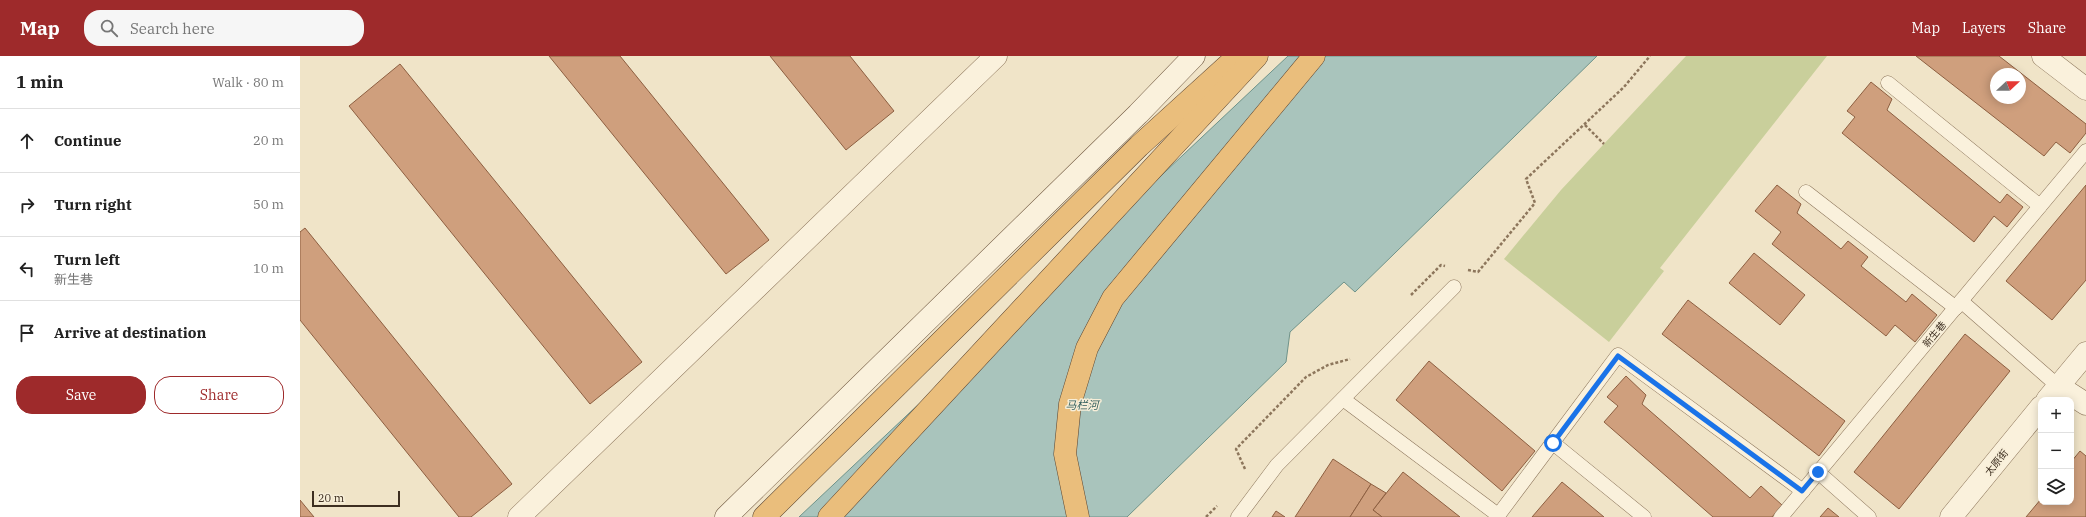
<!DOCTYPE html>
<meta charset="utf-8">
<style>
:root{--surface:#fff;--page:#f6f6f6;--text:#222;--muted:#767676;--line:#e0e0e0;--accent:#9e2a2b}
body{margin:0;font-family:"IBM Plex Serif","Noto Sans SC",serif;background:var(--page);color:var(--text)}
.controls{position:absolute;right:12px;bottom:12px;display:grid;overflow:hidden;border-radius:8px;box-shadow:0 2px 10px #0003}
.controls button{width:36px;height:36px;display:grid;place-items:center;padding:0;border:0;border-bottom:1px solid var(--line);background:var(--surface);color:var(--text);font:20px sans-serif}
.compass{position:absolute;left:1690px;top:12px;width:36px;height:36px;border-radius:50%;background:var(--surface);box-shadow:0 2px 10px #0003;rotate:68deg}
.scale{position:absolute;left:12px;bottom:10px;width:88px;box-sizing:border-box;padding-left:4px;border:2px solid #3d2e20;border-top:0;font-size:11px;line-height:14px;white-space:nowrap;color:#3d2e20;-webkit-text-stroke:3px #f7eed8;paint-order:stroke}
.stop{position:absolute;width:12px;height:12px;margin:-9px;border:3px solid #1a73e8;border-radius:50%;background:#fff}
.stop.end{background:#1a73e8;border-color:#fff;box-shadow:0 1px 4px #0008}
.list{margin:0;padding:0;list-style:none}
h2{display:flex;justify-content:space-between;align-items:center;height:52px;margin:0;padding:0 16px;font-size:17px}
h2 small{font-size:13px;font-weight:400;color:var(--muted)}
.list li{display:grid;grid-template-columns:26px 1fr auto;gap:12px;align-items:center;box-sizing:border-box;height:64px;padding:0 16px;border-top:1px solid var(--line)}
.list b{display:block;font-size:15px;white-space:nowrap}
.list p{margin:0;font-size:13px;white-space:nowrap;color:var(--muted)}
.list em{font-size:13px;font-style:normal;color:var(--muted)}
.actions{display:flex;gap:8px;padding:12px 16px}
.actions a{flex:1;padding:9px 0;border:1px solid var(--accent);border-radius:16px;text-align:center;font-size:14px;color:var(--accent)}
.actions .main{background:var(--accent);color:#fff}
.icon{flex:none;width:22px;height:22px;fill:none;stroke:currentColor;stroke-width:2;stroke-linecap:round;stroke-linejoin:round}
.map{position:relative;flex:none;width:1786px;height:461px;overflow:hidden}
header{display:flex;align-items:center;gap:24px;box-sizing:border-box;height:56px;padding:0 20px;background:var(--accent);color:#fff}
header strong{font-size:19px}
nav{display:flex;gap:22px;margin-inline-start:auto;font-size:14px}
.search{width:280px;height:36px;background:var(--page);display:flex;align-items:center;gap:10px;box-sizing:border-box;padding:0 14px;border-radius:16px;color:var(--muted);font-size:15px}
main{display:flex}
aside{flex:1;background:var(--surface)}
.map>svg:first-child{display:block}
.green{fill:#c9cf9b}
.water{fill:#a9c4bc;stroke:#6f938a}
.building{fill:#cf9f7d;stroke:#8d5f41;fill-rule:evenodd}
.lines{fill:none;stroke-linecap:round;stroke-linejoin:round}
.service-casing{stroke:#8d765c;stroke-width:15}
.minor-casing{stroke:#8d765c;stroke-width:23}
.tertiary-casing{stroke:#8d765c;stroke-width:23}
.secondary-casing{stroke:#6f573f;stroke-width:23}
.trunk-casing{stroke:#5b4430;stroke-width:23}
.path{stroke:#8d765c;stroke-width:2.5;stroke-dasharray:3 2;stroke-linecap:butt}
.service{stroke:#faf1dc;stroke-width:14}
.minor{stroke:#faf1dc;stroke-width:22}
.tertiary{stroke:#faf1dc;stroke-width:22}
.secondary{stroke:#faf1dc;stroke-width:22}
.trunk{stroke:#eabe7c;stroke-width:22}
.route{stroke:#1a73e8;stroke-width:5}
.labels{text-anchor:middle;stroke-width:3;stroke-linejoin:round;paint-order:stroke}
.street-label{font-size:10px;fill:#3d2e20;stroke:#f7eed8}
.water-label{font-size:11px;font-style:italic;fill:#2f5d5a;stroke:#f7eed8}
</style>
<header>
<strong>Map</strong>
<div class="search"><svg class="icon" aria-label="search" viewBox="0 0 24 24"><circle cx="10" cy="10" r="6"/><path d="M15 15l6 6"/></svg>Search here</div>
<nav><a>Map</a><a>Layers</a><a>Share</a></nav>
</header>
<main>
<aside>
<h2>1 min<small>Walk · 80 m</small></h2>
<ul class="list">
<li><svg class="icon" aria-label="ahead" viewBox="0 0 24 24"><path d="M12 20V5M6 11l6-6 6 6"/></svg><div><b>Continue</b></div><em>20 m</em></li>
<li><svg class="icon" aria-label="right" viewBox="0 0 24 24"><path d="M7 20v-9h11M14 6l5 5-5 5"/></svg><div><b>Turn right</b></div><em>50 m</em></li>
<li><svg class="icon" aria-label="left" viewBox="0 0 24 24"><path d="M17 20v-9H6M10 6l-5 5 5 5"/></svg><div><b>Turn left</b><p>新生巷</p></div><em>10 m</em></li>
<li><svg class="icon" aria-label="arrive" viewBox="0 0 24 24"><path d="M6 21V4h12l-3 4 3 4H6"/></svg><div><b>Arrive at destination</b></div></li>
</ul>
<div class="actions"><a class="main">Save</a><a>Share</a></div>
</aside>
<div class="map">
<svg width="1786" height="461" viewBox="0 0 1786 461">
<rect width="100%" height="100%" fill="#f0e4c8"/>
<polygon class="green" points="1386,0 1527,0 1360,212 1364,215 1309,286 1204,203 1261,134"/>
<polygon class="water" points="988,0 1297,0 1055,236 1044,226 990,276 986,306 827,461 499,461"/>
<g class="building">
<polygon points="249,0 320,0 469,184 426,218"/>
<polygon points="470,0 550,0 594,55 546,94"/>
<path d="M1616,0H1699L1786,68V77L1770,97L1756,86L1744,100ZM1696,18H1720V42H1696Z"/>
<polygon points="100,8 342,306 290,348 49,50"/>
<polygon points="1571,26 1592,43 1587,54 1700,147 1707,138 1723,151 1707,171 1694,160 1674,186 1542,77 1555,61 1547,55"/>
<polygon points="1477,129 1501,148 1497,157 1541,193 1548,185 1568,201 1561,210 1606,246 1612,238 1637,259 1615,286 1595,269 1586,280 1472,188 1481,176 1455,155"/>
<polygon points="1786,129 1786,224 1752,264 1706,225"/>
<polygon points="5,172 212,428 171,461 159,461 0,264 0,176"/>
<polygon points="1454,197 1505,239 1480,269 1429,227"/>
<polygon points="1388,244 1545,365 1519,400 1362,278"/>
<polygon points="1665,278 1710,315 1599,453 1554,416"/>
<polygon points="1129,305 1235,395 1202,435 1096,344"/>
<polygon points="1326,320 1346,339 1342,348 1450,442 1461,430 1482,449 1472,461 1413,461 1304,366 1318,350 1307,341"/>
<polygon points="1780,395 1786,400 1786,461 1726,461 1741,443 1741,446 1771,446 1771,406"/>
<polygon points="1033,403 1071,428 1050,461 995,461"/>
<polygon points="1103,416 1160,461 1082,461 1073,454"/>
<polygon points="1262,426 1304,461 1232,461"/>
<polygon points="1071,428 1086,437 1073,454 1082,461 1050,461"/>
<polygon points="0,444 14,461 0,461"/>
<polygon points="1528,452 1539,461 1520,461"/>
<polygon points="976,455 985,461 972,461"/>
</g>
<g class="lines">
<g class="service-casing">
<g id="service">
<polyline points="1588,27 1740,150"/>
<polyline points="1506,136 1656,252"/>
<polyline points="1661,245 1758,330"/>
<polyline points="1043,343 1198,459"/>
<polyline points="1253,387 1344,461"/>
<polyline points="1518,416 1569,461"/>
<polyline points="938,461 977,409 1154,231"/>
<polyline points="1197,461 1318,299 1503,435"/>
<polyline points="1481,461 1786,95"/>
</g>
</g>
<g class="minor-casing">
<g id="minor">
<polyline points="1743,0 1786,33"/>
<polyline points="1758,330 1786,348"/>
<polyline points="219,461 696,0"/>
</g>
</g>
<g class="tertiary-casing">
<g id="tertiary">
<polyline points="1747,344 1786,297"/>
<polyline points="1651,461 1741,351"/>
</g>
</g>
<g class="secondary-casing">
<polyline id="secondary" points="426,461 838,58 894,0"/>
</g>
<g class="trunk-casing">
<g id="trunk">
<polyline points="464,461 839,90 938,0"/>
<polyline points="529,461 957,0"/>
<polyline points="778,461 765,398 770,348 787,292 813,242 1014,0"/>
</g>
</g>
<g class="path">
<polyline points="1285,69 1304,88"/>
<polyline points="1168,214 1178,216 1235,147 1226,123 1324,31 1350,0"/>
<polyline points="1111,239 1141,209 1145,210"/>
<polyline points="945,413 936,393 1006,321 1028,309 1050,303"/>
<polyline points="906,461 917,450"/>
</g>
<use href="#service" class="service"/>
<use href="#minor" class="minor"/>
<use href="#tertiary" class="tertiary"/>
<use href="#secondary" class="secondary"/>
<use href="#trunk" class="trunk"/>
</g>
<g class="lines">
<polyline class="route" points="1253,387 1318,300 1502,435 1518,416"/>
</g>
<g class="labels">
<g class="street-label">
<text transform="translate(1634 278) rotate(-50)" y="4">新生巷</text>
<text transform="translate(1696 406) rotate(-51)" y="4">太原街</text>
</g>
<g class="water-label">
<text x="782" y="353">马栏河</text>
</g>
</g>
</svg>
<div class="controls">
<button>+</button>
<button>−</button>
<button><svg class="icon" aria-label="layers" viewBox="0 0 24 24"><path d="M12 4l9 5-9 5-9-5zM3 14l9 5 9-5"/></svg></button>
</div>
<svg class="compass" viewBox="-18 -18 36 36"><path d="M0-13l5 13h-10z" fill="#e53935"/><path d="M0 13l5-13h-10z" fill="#767676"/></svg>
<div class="scale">20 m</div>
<div class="stop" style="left:1253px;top:387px"></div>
<div class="stop end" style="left:1518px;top:416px"></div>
</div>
</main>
